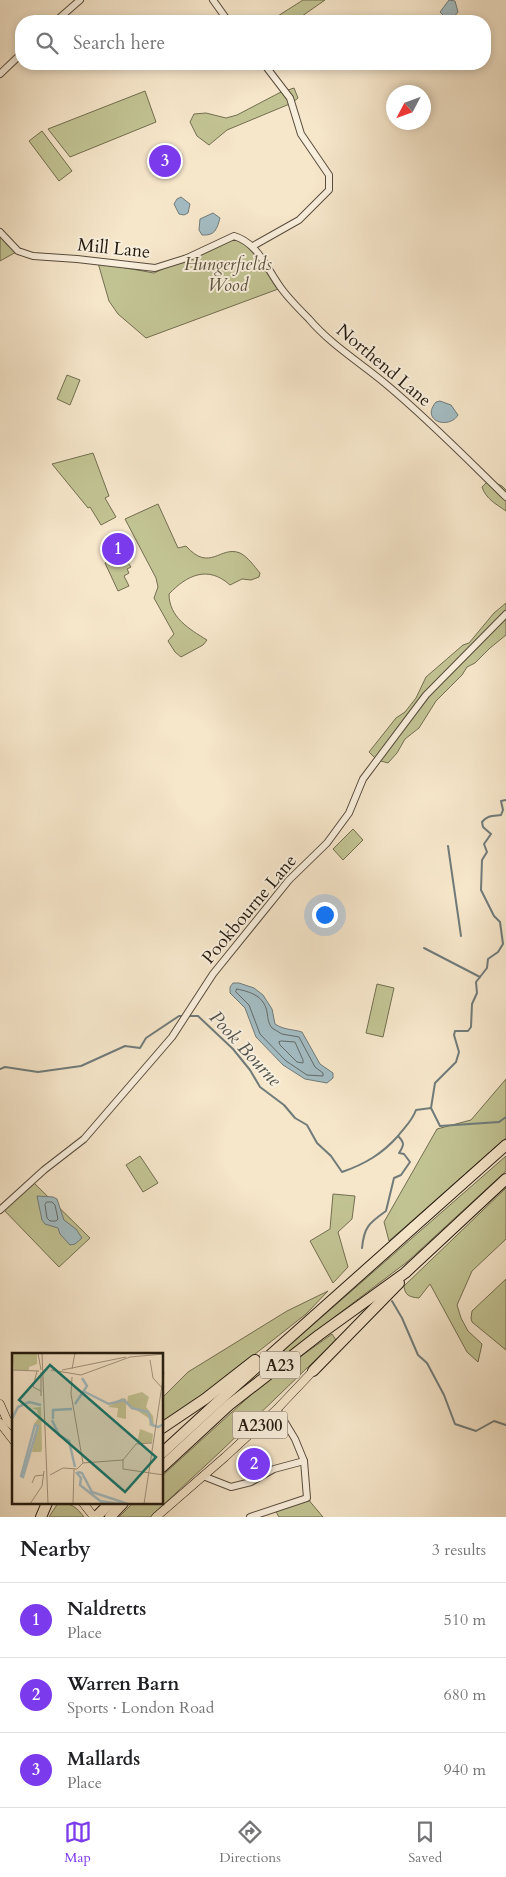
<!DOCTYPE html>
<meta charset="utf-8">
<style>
:root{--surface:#fff;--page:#f2f2f2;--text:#202124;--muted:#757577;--line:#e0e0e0;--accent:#7c3aed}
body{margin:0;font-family:Cardo,serif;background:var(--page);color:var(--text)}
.compass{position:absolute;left:386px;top:85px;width:45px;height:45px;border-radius:50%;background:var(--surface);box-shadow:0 2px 8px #0003;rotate:229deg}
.you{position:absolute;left:324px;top:914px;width:18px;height:18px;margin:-12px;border:4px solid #fff;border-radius:50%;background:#1a73e8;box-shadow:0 0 0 8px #1a73e833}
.badge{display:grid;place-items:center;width:32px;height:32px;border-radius:50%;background:var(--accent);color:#fff;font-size:16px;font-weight:700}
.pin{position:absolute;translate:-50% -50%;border:2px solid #fff;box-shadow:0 1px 5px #0006}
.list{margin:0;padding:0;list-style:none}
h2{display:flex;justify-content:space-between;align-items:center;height:65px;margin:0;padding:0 20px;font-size:21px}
h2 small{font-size:16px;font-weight:400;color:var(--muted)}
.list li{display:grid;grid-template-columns:32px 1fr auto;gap:15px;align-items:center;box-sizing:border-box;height:75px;padding:0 20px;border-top:1px solid var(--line)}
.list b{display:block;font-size:19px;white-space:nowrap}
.list p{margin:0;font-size:16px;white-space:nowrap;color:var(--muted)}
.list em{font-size:16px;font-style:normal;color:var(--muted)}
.icon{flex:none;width:28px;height:28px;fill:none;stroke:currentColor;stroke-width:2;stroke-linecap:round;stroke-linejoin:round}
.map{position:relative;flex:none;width:506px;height:1517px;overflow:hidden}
.search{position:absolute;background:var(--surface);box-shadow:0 2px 8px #0003;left:15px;right:15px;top:15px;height:55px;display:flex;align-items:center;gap:12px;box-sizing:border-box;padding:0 18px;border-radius:20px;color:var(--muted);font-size:19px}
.sheet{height:290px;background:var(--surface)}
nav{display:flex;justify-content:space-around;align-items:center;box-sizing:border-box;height:70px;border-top:1px solid var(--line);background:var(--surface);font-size:14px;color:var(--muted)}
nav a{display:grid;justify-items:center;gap:2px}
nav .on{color:var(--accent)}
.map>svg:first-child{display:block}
.green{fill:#c2c393;stroke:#726e50}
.water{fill:#a3bcc2;stroke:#707b7a}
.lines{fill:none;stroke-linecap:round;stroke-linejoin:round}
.shore{stroke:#636a68;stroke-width:1}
.stream{stroke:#707b7a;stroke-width:2}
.minor-casing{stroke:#584c3d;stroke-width:8}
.major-casing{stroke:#23190e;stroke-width:9}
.highway-casing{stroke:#23190e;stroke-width:12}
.minor{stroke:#f9efdd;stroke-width:6}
.major{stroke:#f6e6ca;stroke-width:8}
.highway{stroke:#f6e6ca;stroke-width:10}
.labels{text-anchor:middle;stroke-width:4;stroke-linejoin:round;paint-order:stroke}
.shield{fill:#f9efdd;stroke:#63594c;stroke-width:1}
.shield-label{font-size:16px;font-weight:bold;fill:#23190e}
.street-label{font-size:18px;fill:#23190e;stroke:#f9efdd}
.park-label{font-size:18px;font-style:italic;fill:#5b543d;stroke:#f9efdd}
.water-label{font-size:19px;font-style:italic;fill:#50524d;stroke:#f9efdd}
.inset-river{fill:none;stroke:#a3bcc2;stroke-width:2.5}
.inset-road{fill:none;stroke:#a2947f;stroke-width:1}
.view{fill:#0f766e;fill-opacity:0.15;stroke:#0f766e;stroke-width:2.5}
.inset-edge{fill:none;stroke:#23190e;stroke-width:2.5}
</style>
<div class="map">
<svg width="506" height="1517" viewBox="0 0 506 1517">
<rect width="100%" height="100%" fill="#f6e6ca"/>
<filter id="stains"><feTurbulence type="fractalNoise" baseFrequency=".004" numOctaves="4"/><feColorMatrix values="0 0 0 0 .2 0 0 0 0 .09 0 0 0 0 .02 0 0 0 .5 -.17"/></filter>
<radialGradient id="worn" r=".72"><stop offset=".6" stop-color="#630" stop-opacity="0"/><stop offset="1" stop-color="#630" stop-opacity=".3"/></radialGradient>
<g class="green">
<polygon points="303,0 325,0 295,21 270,21"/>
<polygon points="294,88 298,98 292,103 227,130 209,145 197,136 190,122 194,114 206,113 226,118 237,115 279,93"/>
<polygon points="145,91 156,122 70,157 48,129"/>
<polygon points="42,131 72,171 59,181 29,141"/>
<polygon points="0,232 18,251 0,261"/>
<polygon points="234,236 244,238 281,288 146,338 118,314 109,301 98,263 154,273"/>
<polygon points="67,375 80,380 70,405 57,399"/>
<polygon points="93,453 109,496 105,498 116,517 101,525 90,507 88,508 52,464"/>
<path d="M489,480L502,486L506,490V511C496,504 486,499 482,487Z"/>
<path d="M158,504L178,548L186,546C210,573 220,545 240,553C248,557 254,566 260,573L259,577L251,580L242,579L230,585C208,565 187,575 169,594C169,617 189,629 207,640L203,645L181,657L175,652L168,641L174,634L154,598L158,587L156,578L125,519Z"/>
<polygon points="122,555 126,563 128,563 131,567 127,569 129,573 124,576 129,586 118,591 105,563"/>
<polygon points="506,603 506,635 490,648 475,663 467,667 462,675 436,701 419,728 405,739 397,753 388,763 377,760 369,752 396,718 405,712 416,698 426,677 463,645 469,643 494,613"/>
<polygon points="353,829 363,840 343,860 333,849"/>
<polygon points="377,984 394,988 383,1037 366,1033"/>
<polygon points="506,1079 506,1138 389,1241 384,1222 437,1129 471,1120"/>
<polygon points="140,1156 158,1183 143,1192 126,1165"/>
<polygon points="506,1156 506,1171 407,1262 287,1353 284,1350"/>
<polygon points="32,1181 90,1238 59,1267 2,1208"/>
<path d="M506,1188V1239L472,1271L457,1305L461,1318L468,1331L482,1344L478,1362L467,1352L430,1284L419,1298C410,1297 405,1296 404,1286Z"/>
<polygon points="333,1194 355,1196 352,1219 338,1232 348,1267 333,1283 310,1241 330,1229"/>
<polygon points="506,1279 506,1350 472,1322 471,1318 472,1311"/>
<polygon points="328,1291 306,1314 203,1395 163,1422 163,1397 188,1372 287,1311"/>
<polygon points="332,1334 336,1340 220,1452 150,1517 119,1517 133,1503 162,1503 163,1475 265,1382"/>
<polygon points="307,1498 323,1517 279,1517 275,1510"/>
<path d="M58,1503C72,1503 76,1507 84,1517H49Z"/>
</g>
<g class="water">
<polygon points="449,0 455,1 458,12 451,20 447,19 440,12"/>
<polygon points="181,197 190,204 188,213 184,215 179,214 174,204 177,199"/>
<path d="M213,213L220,218C217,229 215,236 202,235L199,230L200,219Z"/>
<path d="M440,401L451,405L458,415C449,430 420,421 436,402Z"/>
<path d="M233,983H239L254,988L263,995L272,1009L275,1024C284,1030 292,1029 302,1032L320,1064L333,1073V1078L327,1083L305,1079L283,1065L256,1037L245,1008L230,993V987Z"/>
<polygon points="37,1196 53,1197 57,1199 64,1220 76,1229 82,1238 75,1244 70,1245 60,1234 58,1228 45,1224 42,1220"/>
</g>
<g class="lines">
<g class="shore">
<path d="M237,989C251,992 264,996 267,1012C268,1018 268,1023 272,1028L282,1034L299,1037L315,1067L323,1073V1076L307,1075L286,1061L260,1034L249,1005L236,992Z"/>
<polygon points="282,1041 295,1042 303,1060 303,1063 297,1062 280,1045 279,1042"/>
<polygon points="47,1202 52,1202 55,1205 58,1219 56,1221 50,1221 47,1218 45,1205"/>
</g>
<g class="stream">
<polyline points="448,846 461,936"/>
<polyline points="424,948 480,977"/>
<path d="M188,1016H198L233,1049L250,1070L260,1087L284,1105L295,1118L307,1125L317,1143L331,1156L342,1172C365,1164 382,1154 398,1136C405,1127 412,1121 416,1110L431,1108"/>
<polyline points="0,1069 5,1067 38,1072 81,1066 125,1046 140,1048 146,1038 179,1016 183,1016"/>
<path d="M431,1108L435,1083L456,1062L459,1052L454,1035L455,1031H468L471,1027L472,1004L477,993L476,982L487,968L488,959L498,952L503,944L500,922L494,916L481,890L482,860L487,852L484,844L491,834L483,827L482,822C488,815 492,816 501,815L503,810L501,801L506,800"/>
<polyline points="431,1108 440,1126 499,1122 506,1117"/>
<path d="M362,1248C364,1227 369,1223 386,1211L394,1178L401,1175L410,1162L404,1154L399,1153C404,1145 405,1143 398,1136"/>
<polyline points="392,1301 402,1318 418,1355 427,1363 444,1395 455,1424 476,1431 494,1421 506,1425"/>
</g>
<g class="minor-casing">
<g id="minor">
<polyline points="213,0 228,21"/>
<polyline points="56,21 80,0"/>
<polyline points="0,74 21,54"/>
<path d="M0,232L18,251L33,256L77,259L155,268L187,258L234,236C258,243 267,269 281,288C289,299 299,309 309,319C331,345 361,363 387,385C429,420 467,459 506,497"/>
<polyline points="253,246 299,220 329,190 329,175 301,134 290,98 264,64"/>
<polyline points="0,1210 44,1170 84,1139 172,1037 213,974 289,880 327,843 349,813 363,779 426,695 506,614"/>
<polyline points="203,1476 231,1487 251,1482 274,1469 304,1461"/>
<polyline points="250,1517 307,1498 304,1461 295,1439 277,1409"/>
</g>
</g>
<g class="major-casing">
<g id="major">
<polyline points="0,1404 7,1420 14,1427"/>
<polyline points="0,1423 14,1441"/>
<polyline points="83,1503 94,1517"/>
<polyline points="156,1517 225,1457 277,1409 313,1371"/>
</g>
</g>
<g class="highway-casing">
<g id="highway">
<polyline points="313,1371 399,1283"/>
<polyline points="162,1428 205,1399 255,1360"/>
<polyline points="162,1453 222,1398 506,1145"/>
<polyline points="162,1467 229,1405 319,1335 405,1273 506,1179"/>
<polyline points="41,1517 47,1503"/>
<polyline points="96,1517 110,1503"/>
<polyline points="110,1517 123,1503"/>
</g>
</g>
<use href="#minor" class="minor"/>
<use href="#major" class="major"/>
<use href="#highway" class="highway"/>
</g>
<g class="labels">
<g class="shield">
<rect x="260" y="1351.5" width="40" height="27" rx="4"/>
<rect x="232.5" y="1411.5" width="55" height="27" rx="4"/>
</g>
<g class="shield-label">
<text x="280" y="1371">A23</text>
<text x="260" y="1431">A2300</text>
</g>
<g class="street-label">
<text transform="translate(114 248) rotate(6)" y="6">Mill Lane</text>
<text transform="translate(384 365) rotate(40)" y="6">Northend Lane</text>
<text transform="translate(249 909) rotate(-50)" y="6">Pookbourne Lane</text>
</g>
<g class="park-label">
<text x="228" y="270">Hungerfields<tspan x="228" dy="21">Wood</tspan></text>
</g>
<g class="water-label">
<text transform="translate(246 1048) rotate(47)" y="7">Pook Bourne</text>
</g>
</g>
<g transform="translate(12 1353)">
<rect width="151" height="151" fill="#f6e6ca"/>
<path d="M0,0H25V11L17,14V17H2ZM130,39L137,44L134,54L141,63L142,74L137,72L138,66L115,51L116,43ZM110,45L114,46V66L105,64L106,55L96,54ZM29,54L30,96L29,99H20L26,72L22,71L27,64L25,57L20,55ZM128,76L141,81L140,90H125Z" fill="#c2c393"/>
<path class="inset-river" d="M71,38L97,51L112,47L120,55L136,59L140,72L146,74L152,71M63,51L75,33L70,25M0,66L6,54L17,49L29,52M41,66V57L60,56M40,67L47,82L57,88L63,114M23,72L26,73L11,124L9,123ZM64,119L69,125L68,132L92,151M66,119L70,120L80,139L116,151M88,148L108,151"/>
<path class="inset-road" d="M26,0L29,17M30,0L36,151M138,7L141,25L151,36M60,16L63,0M0,17L27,18M39,17L69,22L118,4L152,1M50,17L114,4M25,18L21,34L29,38M29,19V43M60,24L59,41L71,110M140,90L124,91L111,107V116L152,122M38,122L51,115L65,116L71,110L111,107M20,130L23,123L31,122M18,151L30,133L32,118M61,151L62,116M132,151L152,19"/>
<path class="view" d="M38,12L144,104L113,139L7,47Z"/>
<rect width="151" height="151" class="inset-edge"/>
</g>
<rect width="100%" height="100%" filter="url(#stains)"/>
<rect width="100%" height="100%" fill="url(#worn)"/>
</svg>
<svg class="compass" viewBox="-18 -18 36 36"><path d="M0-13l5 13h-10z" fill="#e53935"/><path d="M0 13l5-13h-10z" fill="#757577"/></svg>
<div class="you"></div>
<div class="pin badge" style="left:118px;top:549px">1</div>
<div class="pin badge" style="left:254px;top:1464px">2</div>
<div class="pin badge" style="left:165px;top:161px">3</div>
<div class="search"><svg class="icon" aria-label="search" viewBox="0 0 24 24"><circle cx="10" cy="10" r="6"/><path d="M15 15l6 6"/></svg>Search here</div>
</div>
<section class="sheet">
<h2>Nearby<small>3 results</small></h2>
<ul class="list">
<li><span class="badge">1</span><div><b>Naldretts</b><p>Place</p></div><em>510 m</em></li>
<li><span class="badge">2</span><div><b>Warren Barn</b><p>Sports · London Road</p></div><em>680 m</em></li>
<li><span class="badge">3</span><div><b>Mallards</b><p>Place</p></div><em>940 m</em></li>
</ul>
</section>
<nav>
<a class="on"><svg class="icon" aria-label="map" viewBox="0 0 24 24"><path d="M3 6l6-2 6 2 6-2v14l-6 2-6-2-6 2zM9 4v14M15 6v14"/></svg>Map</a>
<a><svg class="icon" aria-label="directions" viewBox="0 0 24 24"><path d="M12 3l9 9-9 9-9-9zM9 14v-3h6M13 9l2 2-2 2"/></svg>Directions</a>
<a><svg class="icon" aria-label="saved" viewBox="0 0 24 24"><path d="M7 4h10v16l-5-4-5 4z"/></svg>Saved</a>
</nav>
